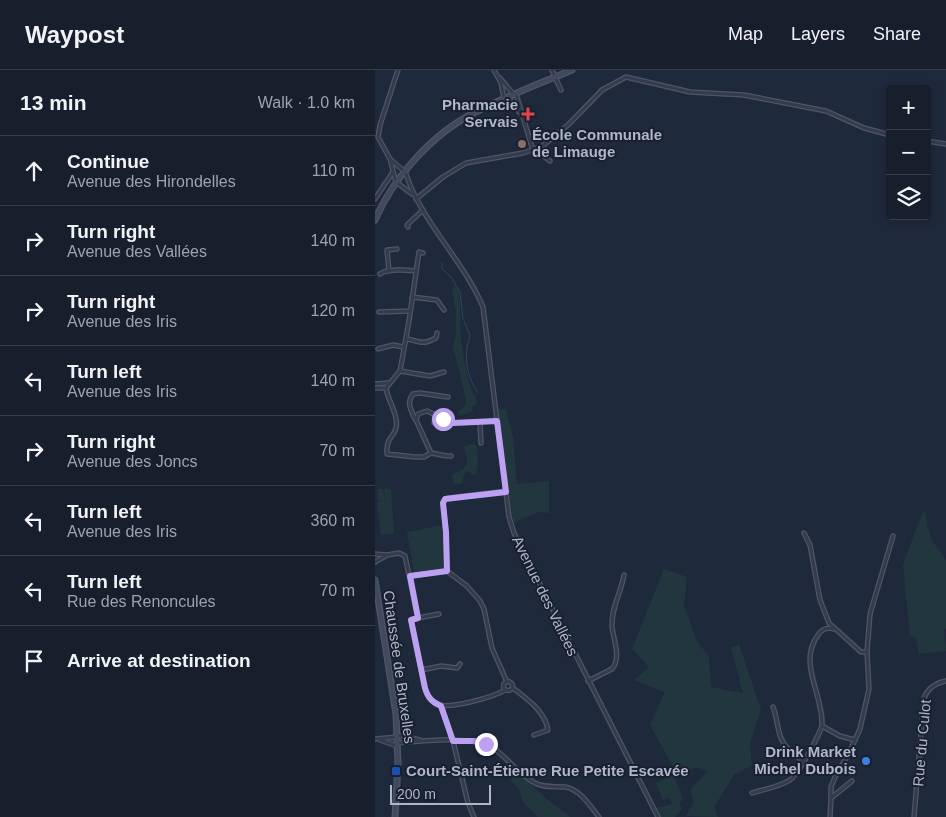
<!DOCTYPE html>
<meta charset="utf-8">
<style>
:root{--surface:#171f2d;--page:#202735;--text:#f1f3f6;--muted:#9ea2aa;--line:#363d49}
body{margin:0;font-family:Helvetica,sans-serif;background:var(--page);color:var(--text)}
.controls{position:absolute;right:15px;top:15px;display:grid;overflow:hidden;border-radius:5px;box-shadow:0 2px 8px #0003}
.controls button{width:45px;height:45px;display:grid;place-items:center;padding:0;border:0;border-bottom:1px solid var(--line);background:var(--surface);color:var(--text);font:25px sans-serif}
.scale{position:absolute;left:15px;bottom:12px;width:101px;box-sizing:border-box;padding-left:5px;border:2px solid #aeb6c8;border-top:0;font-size:14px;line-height:18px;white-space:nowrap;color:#aeb6c8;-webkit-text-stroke:4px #192030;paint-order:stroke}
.stop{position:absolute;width:15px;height:15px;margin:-11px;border:4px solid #bca0f2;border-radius:50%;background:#fff}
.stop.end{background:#bca0f2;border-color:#fff;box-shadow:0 1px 5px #0008}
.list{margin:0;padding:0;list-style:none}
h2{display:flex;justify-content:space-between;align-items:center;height:65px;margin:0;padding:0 20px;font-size:21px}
h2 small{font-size:16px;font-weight:400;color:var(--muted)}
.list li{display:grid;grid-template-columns:32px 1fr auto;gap:15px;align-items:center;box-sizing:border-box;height:70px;padding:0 20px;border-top:1px solid var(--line)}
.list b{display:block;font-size:19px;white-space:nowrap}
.list p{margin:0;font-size:16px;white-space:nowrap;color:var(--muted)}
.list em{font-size:16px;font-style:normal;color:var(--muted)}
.icon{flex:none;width:28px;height:28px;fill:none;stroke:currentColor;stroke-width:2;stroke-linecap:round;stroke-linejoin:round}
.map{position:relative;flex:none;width:571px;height:747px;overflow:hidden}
header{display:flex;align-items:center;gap:30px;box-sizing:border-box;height:70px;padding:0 25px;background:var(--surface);border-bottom:1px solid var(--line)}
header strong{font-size:24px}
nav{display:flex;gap:28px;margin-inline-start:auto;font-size:18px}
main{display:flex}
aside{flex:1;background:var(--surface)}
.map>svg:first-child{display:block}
.green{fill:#21373d}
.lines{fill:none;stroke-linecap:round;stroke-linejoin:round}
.stream{stroke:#314265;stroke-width:1}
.minor-casing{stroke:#4e5666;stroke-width:5.5}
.secondary-casing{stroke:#4e5666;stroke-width:7}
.minor{stroke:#333b4c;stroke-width:3}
.secondary{stroke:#41495f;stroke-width:4.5}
.route{stroke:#bca0f2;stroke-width:6}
.health-dot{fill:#e0444e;stroke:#192030;stroke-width:2}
.education-dot{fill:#8d6e63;stroke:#192030;stroke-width:2}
.shop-dot{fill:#3f7fe0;stroke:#192030;stroke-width:2}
.transit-dot{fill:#1a4fb4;stroke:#192030;stroke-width:2}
.labels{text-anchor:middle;stroke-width:4;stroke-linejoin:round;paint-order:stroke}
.poi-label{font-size:15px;font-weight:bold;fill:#aeb6c8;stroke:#192030;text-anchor:end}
.street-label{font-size:15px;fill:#aeb6c8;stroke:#192030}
</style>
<header>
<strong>Waypost</strong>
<nav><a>Map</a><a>Layers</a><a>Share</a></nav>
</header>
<main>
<aside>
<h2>13 min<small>Walk · 1.0 km</small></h2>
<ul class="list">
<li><svg class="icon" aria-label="ahead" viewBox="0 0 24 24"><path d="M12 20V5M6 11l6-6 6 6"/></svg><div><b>Continue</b><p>Avenue des Hirondelles</p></div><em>110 m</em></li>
<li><svg class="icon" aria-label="right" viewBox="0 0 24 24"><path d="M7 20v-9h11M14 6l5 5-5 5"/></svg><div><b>Turn right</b><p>Avenue des Vallées</p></div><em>140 m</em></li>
<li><svg class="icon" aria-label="right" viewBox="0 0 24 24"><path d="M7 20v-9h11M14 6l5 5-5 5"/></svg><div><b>Turn right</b><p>Avenue des Iris</p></div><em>120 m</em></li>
<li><svg class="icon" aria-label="left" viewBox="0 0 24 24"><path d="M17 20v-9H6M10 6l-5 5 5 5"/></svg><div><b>Turn left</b><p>Avenue des Iris</p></div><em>140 m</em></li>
<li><svg class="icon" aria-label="right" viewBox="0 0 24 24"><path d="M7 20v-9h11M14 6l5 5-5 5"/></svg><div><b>Turn right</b><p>Avenue des Joncs</p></div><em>70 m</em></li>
<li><svg class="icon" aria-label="left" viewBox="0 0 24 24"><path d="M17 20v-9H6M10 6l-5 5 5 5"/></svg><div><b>Turn left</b><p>Avenue des Iris</p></div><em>360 m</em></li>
<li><svg class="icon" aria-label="left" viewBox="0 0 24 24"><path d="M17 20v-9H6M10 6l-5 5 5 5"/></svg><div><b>Turn left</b><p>Rue des Renoncules</p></div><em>70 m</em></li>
<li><svg class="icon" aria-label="arrive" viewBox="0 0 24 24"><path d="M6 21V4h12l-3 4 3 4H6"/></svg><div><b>Arrive at destination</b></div></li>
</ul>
</aside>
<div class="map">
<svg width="571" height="747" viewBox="0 0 571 747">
<rect width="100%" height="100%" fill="#1f293c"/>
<g class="green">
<path d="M79,216L83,219C87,238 84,258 87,277C89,290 91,303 95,316C97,323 102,327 102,334L97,336L98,341L85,346L83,342L91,335V330L78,276L81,266V242L77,219Z"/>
<polygon points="131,339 138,367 142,414 174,411 174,443 163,442 138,453 123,340"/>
<path d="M96,374L101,375L102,377L103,392L101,403L98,405L93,401L90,402L87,413L79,415L77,406L79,403C96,398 93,391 89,377Z"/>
<polygon points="9,418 16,419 19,463 6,465 2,432 10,430 3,431 3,419 8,419 10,430"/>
<polygon points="551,442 552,456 558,472 571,490 571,559 569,559 571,581 544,584 541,567 535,566 528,495 547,443"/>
<polygon points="63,456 68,457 69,498 39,503 32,462"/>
<polygon points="289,499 312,507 309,536 322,571 334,587 336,617 368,623 356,578 364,574 386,640 375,673 377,695 359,705 339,737 343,747 311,746 319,733 315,720 333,701 321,697 303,706 275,655 290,622 259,610 274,597 257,579"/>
<polygon points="133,694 173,730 195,747 163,747 148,732 144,719 136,711"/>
<polygon points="298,705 308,728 304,733 307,739 300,747 286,747 281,738 297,734 294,727 288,730 281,713"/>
</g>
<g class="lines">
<g class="stream">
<polyline points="67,193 67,199 76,207 85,222 88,249"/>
<path d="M89,251L95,265C95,270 92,272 92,277C90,294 93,308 103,323"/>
</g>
<g class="minor-casing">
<g id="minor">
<polyline points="23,0 5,55 3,67 15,89 21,112 37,124"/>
<polyline points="119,0 126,13 129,29"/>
<polyline points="177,0 180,7"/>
<polyline points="180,7 186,20"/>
<polyline points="125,8 139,25"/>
<polyline points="141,24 157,77 175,91"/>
<polyline points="133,27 146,44"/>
<polyline points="552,71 571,74"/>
<polyline points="16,90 29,101"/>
<path d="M30,101C45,151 88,189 108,237L134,447L139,463L283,747"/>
<polyline points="0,129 18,102"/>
<polyline points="41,129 68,107 91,93 148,83 166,77 194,54 227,20 251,7 315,22 369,25 451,41 489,58 515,65"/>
<polyline points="33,157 32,155 48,140"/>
<path d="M48,183L44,182L34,251L25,301L11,318C13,331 24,346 21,358C18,369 11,367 12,384L40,387H49L56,383L41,350L43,344L52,341L78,353L122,351"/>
<polyline points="14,201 12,180 22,179"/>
<path d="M5,204C13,198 30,200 40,201"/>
<polyline points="37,227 62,230 69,240"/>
<polyline points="4,242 35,241"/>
<path d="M31,269C46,271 46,276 61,268L62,263"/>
<polyline points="3,279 18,275 29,277"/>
<polyline points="25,301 55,306 69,302"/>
<polyline points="0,314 14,313"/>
<polyline points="0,318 11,318"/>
<polyline points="60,345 59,353 69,357"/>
<path d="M40,349C36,340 31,333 38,324L45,323L73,327"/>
<polyline points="105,353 106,373"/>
<polyline points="56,383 72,386 76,386"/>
<polyline points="131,421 73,428 70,429 68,433 71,462 72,501 92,516 105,531 109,539 117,578 132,612"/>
<polyline points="429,463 435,475 445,530 454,553 486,582 492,582"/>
<polyline points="0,484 12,485"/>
<path d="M0,492L12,485L24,483L30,486L43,548L36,550L50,619C52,625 55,631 61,634C73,640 119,627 130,620"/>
<polyline points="35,506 72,501"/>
<polyline points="43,548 64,544"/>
<path d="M459,559C452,557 447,559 443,565C422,593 449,625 447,656L465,666L480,670"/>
<polyline points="46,600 66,596 82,598 85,594"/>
<path d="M213,611L237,599C247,587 238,570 237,556C236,538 246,523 249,505"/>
<circle cx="133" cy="616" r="4.5"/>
<path d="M138,618C152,629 170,641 173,660L159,665"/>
<polyline points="66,636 78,671 93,733 99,747"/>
<path d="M398,637C402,647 402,658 406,668C410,678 420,685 428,691"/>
<polyline points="22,665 45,670"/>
<polyline points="0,669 22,667"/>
<polyline points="5,670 22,676"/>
<path d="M23,673C47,671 98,665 118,678C132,687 145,706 160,713C169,718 179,716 190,717C205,719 215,736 224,747"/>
<path d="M377,723C390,719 404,717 415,710C424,704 443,667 447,656"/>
<polyline points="456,728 456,717 460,707 474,683 485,659 494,619 492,582 495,544 518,466"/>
<polyline points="455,747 456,728 477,711"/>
<path d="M539,747L549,628C553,617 561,613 571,611"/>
</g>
</g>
<g class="secondary-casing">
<g id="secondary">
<path d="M0,150C18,108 57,64 99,43C131,26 164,14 197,0"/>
<polyline points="0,510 21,644 23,694 20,747"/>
</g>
</g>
<use href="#minor" class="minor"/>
<use href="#secondary" class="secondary"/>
</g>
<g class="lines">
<path class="route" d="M68,349L78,353L122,351L131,422L70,429L68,433L71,462L72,501L35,506L43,548L36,550L50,618C53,628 57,632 66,636L78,671H99L111,674"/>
</g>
<path class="health-dot" d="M150.5 36.5h5v5h5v5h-5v5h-5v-5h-5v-5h5z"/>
<circle class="education-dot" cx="147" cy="74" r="5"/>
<circle class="shop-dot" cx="491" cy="691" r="5"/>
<rect class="transit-dot" x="16" y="696" width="10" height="10" rx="2.5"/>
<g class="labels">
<g class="poi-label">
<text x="143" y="40">Pharmacie<tspan x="143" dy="17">Servais</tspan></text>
<text x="157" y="70" text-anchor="start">École Communale<tspan x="157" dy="17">de Limauge</tspan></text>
<text x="481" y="687">Drink Market<tspan x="481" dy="17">Michel Dubois</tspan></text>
<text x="31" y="706" text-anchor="start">Court-Saint-Étienne Rue Petite Escavée</text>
</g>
<g class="street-label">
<text transform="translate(170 526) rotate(64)" y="5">Avenue des Vallées</text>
<text transform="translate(24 597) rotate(82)" y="5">Chaussée de Bruxelles</text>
<text transform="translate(547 673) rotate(-85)" y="5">Rue du Culot</text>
</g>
</g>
</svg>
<div class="controls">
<button>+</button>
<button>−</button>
<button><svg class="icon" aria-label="layers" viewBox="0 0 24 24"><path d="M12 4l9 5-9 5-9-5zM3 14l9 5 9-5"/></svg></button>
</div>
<div class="scale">200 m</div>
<div class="stop" style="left:68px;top:349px"></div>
<div class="stop end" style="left:111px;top:674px"></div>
</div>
</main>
